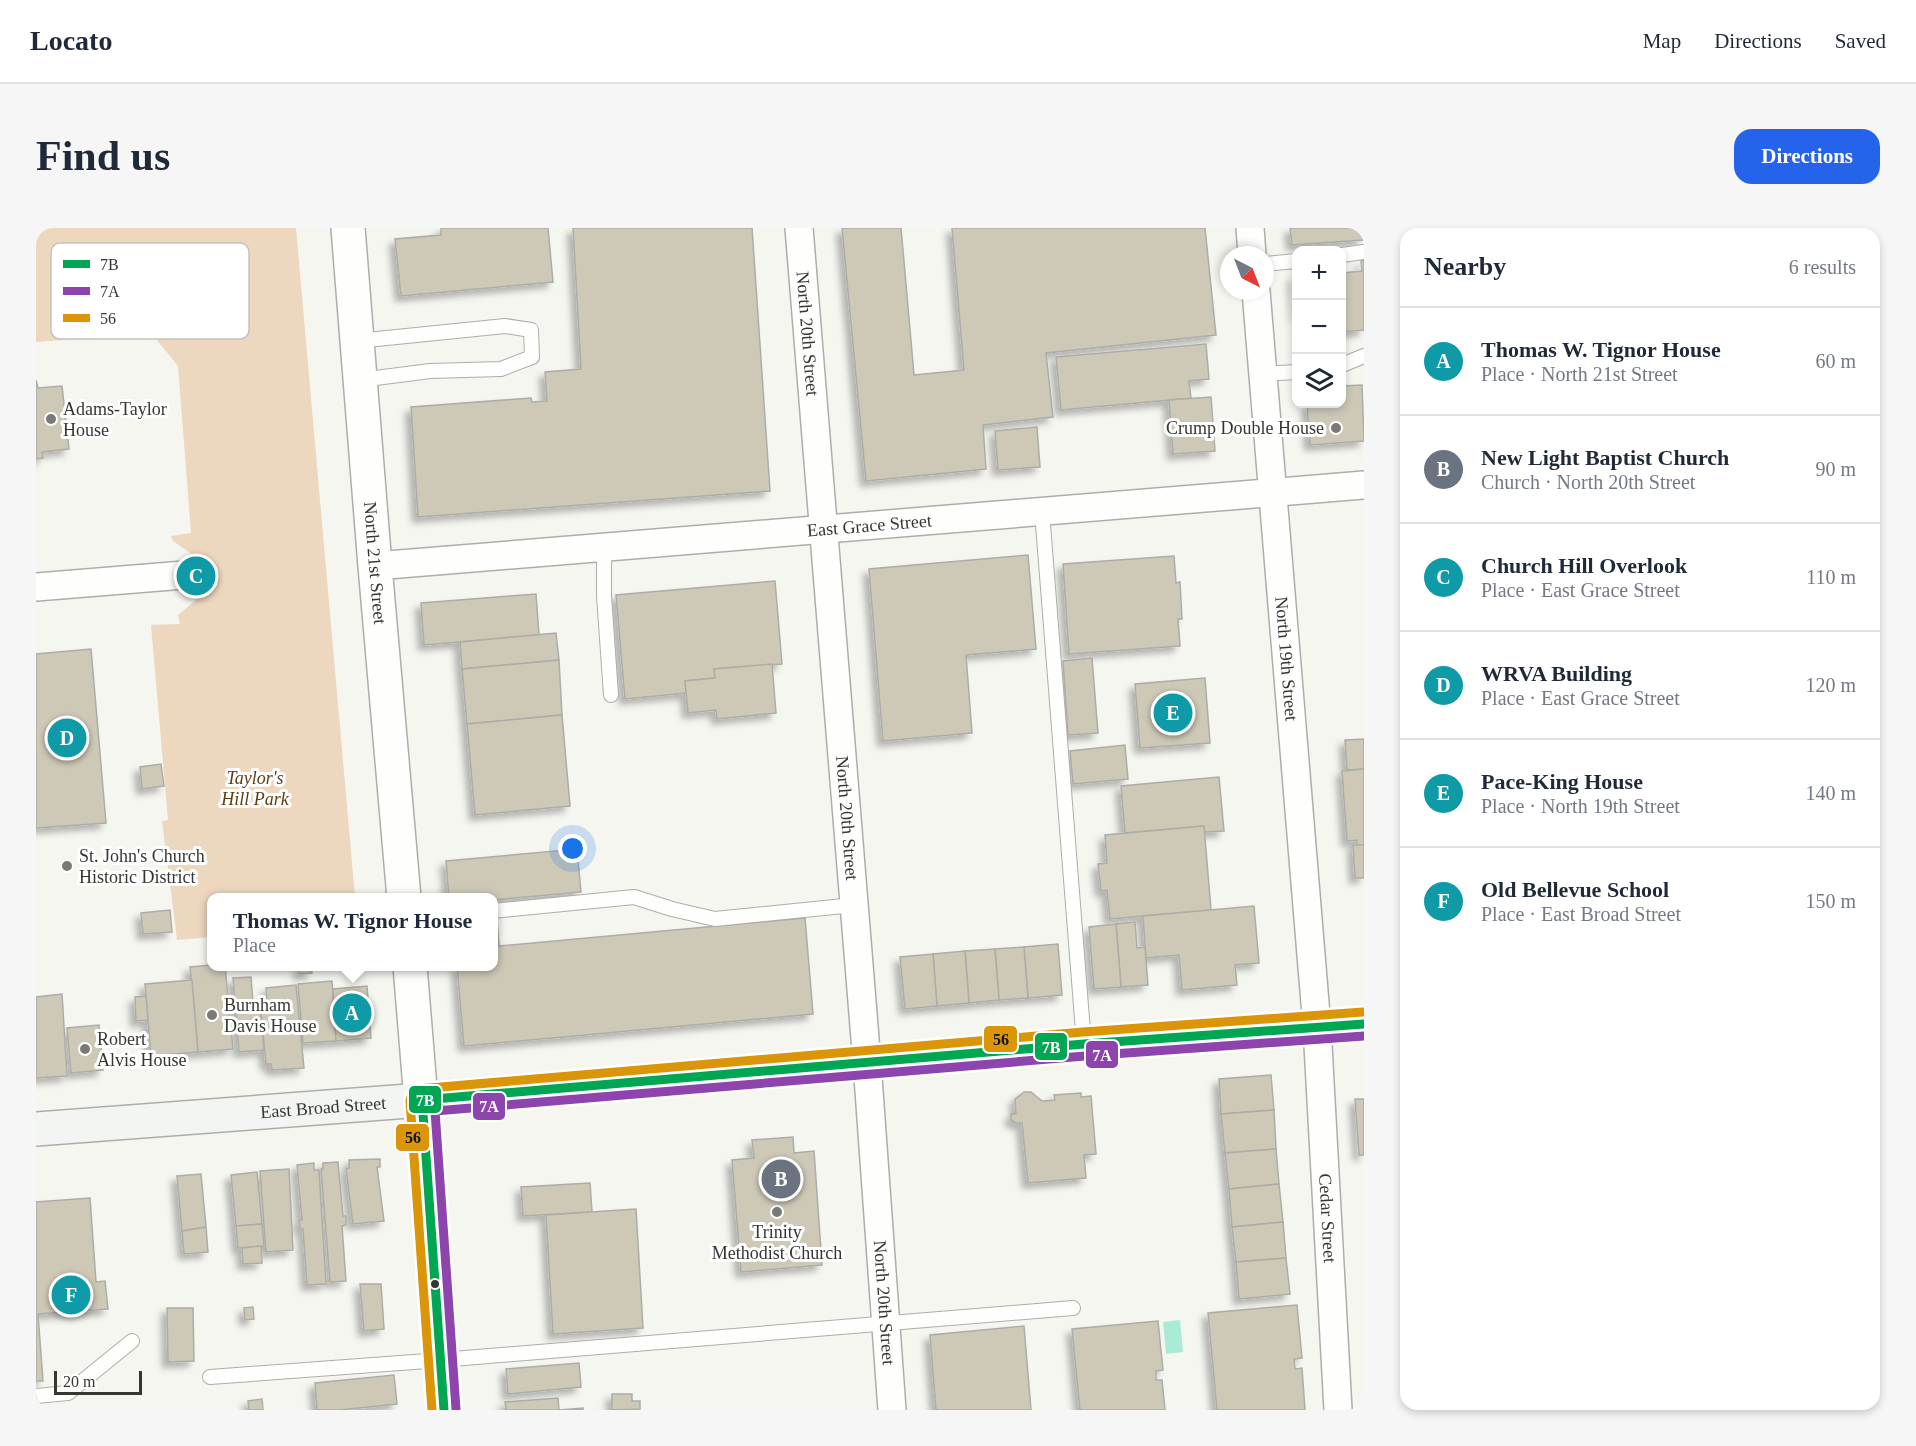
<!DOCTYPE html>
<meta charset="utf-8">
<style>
:root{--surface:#fff;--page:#f6f6f7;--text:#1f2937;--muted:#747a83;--line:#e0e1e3;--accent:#2563eb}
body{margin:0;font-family:"Times New Roman",serif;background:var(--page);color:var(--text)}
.controls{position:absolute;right:18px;top:18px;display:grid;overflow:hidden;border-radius:12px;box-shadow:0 3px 9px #0003}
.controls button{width:54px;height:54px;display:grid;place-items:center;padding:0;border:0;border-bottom:2px solid var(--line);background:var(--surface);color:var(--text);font:30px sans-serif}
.compass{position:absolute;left:1184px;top:18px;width:54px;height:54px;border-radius:50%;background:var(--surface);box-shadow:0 3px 9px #0003;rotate:138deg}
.scale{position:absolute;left:18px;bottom:15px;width:88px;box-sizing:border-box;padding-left:6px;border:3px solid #363733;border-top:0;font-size:16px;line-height:21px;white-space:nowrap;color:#363733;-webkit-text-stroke:4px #fff;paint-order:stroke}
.you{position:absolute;left:537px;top:621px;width:21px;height:21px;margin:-15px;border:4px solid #fff;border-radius:50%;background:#1a73e8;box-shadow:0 0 0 9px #1a73e833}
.badge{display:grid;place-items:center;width:39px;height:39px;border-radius:50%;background:var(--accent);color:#fff;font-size:20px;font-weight:700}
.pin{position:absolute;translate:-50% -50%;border:3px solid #fff;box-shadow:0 2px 6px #0006}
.popup{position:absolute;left:171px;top:665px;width:291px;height:78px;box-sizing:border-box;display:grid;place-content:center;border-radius:12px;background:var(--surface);filter:drop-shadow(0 2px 4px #0005);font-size:20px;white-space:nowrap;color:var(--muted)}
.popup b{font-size:22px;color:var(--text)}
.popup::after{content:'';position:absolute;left:50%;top:100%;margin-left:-12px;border:12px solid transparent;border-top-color:var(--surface)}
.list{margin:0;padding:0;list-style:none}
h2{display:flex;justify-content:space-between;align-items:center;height:78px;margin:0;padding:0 24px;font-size:26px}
h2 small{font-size:20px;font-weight:400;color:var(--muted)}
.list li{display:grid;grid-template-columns:39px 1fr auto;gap:18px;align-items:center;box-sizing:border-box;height:108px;padding:0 24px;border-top:2px solid var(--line)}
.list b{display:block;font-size:22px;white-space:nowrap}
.list p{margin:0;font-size:20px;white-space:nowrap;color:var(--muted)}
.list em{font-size:20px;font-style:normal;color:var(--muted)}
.icon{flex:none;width:33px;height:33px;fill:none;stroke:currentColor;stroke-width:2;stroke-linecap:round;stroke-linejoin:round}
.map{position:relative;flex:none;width:1328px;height:1182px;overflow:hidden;border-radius:18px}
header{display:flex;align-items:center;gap:36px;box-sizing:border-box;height:84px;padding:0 30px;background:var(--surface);border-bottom:2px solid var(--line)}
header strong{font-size:28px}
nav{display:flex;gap:33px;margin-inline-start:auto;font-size:21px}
.intro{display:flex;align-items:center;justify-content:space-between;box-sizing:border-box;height:144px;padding:0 36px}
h1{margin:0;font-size:42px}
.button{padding:15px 27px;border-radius:18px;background:var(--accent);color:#fff;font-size:21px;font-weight:700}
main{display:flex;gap:36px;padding:0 36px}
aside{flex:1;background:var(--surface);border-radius:18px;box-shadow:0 3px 9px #0003}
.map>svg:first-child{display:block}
.green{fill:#edd7bf}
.water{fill:#a9ebd4}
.building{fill:#cec9b7;stroke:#adada8;stroke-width:1.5;filter:url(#shadow)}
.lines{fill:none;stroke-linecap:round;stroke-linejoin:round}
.service-casing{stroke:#adaeaa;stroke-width:16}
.minor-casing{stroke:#adaeaa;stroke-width:30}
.tertiary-casing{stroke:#adaeaa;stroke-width:36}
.secondary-casing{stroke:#adaeaa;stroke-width:36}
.service{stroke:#fefefd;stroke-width:14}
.minor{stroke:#fefefd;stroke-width:27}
.tertiary{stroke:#fefefd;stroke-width:33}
.secondary{stroke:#f2f5f2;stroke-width:33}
.bus-1-casing{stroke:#fff;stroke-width:14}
.bus-2-casing{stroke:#fff;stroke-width:14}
.bus-3-casing{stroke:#fff;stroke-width:14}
.bus-1{stroke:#00a651;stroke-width:9}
.bus-2{stroke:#8e44ad;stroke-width:9}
.bus-3{stroke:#da9508;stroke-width:9}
.poi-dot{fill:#797a75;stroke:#fff;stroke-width:2}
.bus-dot{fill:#363733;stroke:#fff;stroke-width:2}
.labels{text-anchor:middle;stroke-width:6;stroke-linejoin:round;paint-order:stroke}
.street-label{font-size:18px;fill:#363733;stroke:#fff}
.poi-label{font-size:18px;fill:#363733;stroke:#fff;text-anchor:start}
.park-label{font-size:18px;font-style:italic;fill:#623b0f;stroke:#fff}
.key{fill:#fff;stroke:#c3c3c2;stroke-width:1.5}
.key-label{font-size:16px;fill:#363733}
.line-badge{stroke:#fff;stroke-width:2}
.badge-label{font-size:16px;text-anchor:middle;font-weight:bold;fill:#fff}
.pale-badge-label{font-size:16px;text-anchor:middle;font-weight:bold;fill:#111}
</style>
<header>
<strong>Locato</strong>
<nav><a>Map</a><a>Directions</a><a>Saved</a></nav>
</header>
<div class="intro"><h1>Find us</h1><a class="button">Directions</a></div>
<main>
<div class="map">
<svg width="1328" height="1182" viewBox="0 0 1328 1182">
<defs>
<filter id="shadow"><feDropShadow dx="-5.5" dy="5.5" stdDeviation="3" flood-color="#0004"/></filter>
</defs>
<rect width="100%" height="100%" fill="#f5f6f0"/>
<polygon class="green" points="0,0 260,0 319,669 175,670 175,709 141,712 126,593 132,592 115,397 144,396 142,387 160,372 165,351 157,327 137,313 135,308 155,305 142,138 91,75 69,109 0,114"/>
<polygon class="water" points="1144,1092 1147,1124 1130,1126 1127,1094"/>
<g class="building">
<polygon points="405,0 512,0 517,54 365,68 359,11 405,7"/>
<polygon points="537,0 716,0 734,263 382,289 375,179 495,170 496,174 511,173 509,144 545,141"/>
<polygon points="806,0 865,0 878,147 928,142 916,0 1169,0 1180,107 1010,125 1017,189 947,197 950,241 830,253"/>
<polygon points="1254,0 1326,0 1327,12 1256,17"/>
<polygon points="1328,32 1328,102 1306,104 1306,45 1326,43 1325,33"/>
<polygon points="1257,48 1260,48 1260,91"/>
<polygon points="1170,116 1173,151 1153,153 1155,170 1025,182 1020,129"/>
<polygon points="0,152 2,160 26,158 33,221 6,224 7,230 0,231"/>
<polygon points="1326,157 1328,213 1274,217 1271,176 1306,176 1306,158"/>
<polygon points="1175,169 1179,223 1137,226 1133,172"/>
<polygon points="1001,199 1004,239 962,242 959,203"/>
<polygon points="992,327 1000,421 930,427 936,505 847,513 833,341"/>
<polygon points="1138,328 1140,355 1144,354 1146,391 1142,391 1144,418 1033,426 1027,336"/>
<polygon points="739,353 746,436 678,441 679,450 649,453 650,465 589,471 580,367"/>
<polygon points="500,366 503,407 388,417 385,375"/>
<polygon points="520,405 523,432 426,441 424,414"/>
<polygon points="55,421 70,595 0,600 0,426"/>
<polygon points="1056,430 1062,505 1032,507 1027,433"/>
<polygon points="523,432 526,487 431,496 426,441"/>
<polygon points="736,436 740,485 681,491 680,482 652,485 649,453 679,450 678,441"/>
<polygon points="1169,450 1174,515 1104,520 1099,456"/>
<polygon points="526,487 534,578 439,587 431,496"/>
<polygon points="1328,511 1328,541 1311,542 1309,512"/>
<polygon points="1089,517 1092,551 1037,556 1034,523"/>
<polygon points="125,536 128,558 106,561 104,539"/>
<polygon points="1328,541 1328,617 1321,618 1321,612 1311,613 1306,543"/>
<polygon points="1183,549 1188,603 1168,604 1168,598 1089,605 1085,558"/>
<polygon points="1168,598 1175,682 1074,691 1071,662 1065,663 1062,636 1071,635 1069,607"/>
<polygon points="1317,617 1328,617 1328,650 1319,650"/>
<polygon points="541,621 545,664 457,672 457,670 413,670 410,633"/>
<polygon points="1218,678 1223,735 1199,737 1201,757 1146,762 1143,727 1110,730 1107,688"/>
<polygon points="134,682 136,704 107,706 105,685"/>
<polygon points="769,690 777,786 428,818 421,738 457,738 457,692 461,692 463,718"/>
<polygon points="1099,694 1101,720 1109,719 1112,757 1085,759 1080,696"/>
<polygon points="1080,696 1085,759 1058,761 1053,699"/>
<polygon points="1022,716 1026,767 992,770 988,719"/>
<polygon points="988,719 992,770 963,772 959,721"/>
<polygon points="959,721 963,772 933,775 929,723"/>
<polygon points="929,723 933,775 901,778 897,726"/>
<polygon points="897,726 901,778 869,781 864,729"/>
<polygon points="175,737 189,738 197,821 162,824 154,739"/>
<polygon points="263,738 275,738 276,745 263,746"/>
<polygon points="215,749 217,775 224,775 228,822 203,824 197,750"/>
<polygon points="156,752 162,824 115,828 109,756"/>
<polygon points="296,753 300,813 267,815 262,756"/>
<polygon points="260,757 268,840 236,842 235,836 230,836 224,774 231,773 230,760"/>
<polygon points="331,758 335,810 300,813 297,761"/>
<polygon points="26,766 31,848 0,850 0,769"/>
<polygon points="110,768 112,792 100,793 99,769"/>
<polygon points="63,797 67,842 35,845 31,800"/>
<polygon points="1235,847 1238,882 1185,886 1183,851"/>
<polygon points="988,864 995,864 1006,873 1019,872 1018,867 1045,865 1045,869 1055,868 1060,926 1048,927 1050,950 992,955 986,895 980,895 975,892 975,886 980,886 979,871"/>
<polygon points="1319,871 1328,871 1328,927 1323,927"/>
<polygon points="1238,882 1240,921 1189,925 1185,886"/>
<polygon points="757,909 758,925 778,923 786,1037 705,1044 696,932 718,930 716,912"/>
<polygon points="1240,921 1243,956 1193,961 1189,925"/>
<polygon points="344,931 344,939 341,939 348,993 317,996 310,941 313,940 313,932"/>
<polygon points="302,934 307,988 310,988 310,997 306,998 310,1053 294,1054 285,941 287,941 287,935"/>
<polygon points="278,935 278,942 283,942 290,1056 271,1057 267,1001 264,1001 263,992 266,992 261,937"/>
<polygon points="253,941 257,1022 230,1024 224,943"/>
<polygon points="221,944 226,996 200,998 195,947"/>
<polygon points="165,946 170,999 146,1003 141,948"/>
<polygon points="554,955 556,984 487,988 485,959"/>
<polygon points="1243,956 1247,994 1196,999 1193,961"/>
<polygon points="54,970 60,1054 69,1053 72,1081 2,1086 7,1153 0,1153 0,974"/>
<polygon points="600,981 607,1100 517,1106 510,987"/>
<polygon points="1247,994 1250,1030 1200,1034 1196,999"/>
<polygon points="226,996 228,1018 202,1020 200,998"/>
<polygon points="170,999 172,1024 148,1026 146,1003"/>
<polygon points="225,1018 226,1035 207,1036 206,1020"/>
<polygon points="1250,1030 1254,1066 1203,1071 1200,1034"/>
<polygon points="324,1056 345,1056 348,1101 328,1103"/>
<polygon points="1261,1077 1266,1130 1258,1131 1259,1141 1266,1140 1269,1182 1181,1182 1172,1085"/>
<polygon points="217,1079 218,1091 209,1092 208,1080"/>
<polygon points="131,1080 157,1080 158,1133 132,1134"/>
<polygon points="1122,1093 1127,1142 1120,1143 1120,1152 1126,1152 1129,1182 1044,1182 1036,1101"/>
<polygon points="988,1098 995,1182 900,1182 894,1107"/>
<polygon points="543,1135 545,1159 472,1166 470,1141"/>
<polygon points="358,1147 361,1176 303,1182 281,1182 279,1155"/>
<polygon points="576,1166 596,1166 596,1173 604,1173 604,1181 576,1182"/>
<polygon points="522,1170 523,1182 547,1180 547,1182 470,1182 469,1174"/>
<polygon points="226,1171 227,1182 213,1182 212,1173"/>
</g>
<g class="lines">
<g class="service-casing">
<g id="service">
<polyline points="1306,27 1328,24"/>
<polyline points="1229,36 1260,33"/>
<polyline points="321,113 469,98 495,102 496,129 465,141 394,143 324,152"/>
<polyline points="1306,137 1328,128"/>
<polyline points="1227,146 1260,144"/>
<polyline points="1006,284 1048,816"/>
<polyline points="568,319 568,368 575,467"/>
<polyline points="457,683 598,669 636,681 679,691 818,677"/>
<polyline points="174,1149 405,1132 1037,1080"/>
<polyline points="0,1168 32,1165 96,1113"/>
</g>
</g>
<g class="minor-casing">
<g id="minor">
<path id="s1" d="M763,0L831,835L856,1182"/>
<polyline points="1214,0 1216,27"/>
<path id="s2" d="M1220,63L1281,799L1302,1182"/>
<path id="s3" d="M339,338L1328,257"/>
<polyline points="0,359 148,347"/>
</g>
</g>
<g class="tertiary-casing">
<g id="tertiary">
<path id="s4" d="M312,0L339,338L368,670"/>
<polyline points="374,738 400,1055 408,1182"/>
</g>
</g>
<g class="secondary-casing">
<g id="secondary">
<path id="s5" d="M0,901L386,872L1048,816L1328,796"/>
</g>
</g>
<use href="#service" class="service"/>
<use href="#minor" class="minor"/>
<use href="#tertiary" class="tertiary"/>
<use href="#secondary" class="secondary"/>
<g class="bus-1-casing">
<polyline id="bus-1" points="408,1182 386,872 1048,816 1328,796"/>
</g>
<g class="bus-2-casing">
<polyline id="bus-2" points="420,1181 399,883 1049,828 1328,808"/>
</g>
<g class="bus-3-casing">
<polyline id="bus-3" points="396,1182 374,873 376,865 382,861 1047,804 1327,784"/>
</g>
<use href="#bus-1" class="bus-1"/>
<use href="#bus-2" class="bus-2"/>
<use href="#bus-3" class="bus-3"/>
</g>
<g class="poi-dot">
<circle cx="15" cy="191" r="6"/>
<circle cx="1300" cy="200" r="6"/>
<circle cx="31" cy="638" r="6"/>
<circle cx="176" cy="787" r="6"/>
<circle cx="49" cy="821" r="6"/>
<circle cx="741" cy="984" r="6"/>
</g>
<circle class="bus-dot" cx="399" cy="1056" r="5"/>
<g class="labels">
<g class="street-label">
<text dy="6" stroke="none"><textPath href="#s1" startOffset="106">North 20th Street</textPath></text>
<text dy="6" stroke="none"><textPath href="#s3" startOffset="496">East Grace Street</textPath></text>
<text dy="6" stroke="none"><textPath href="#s4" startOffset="336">North 21st Street</textPath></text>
<text dy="6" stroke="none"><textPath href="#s2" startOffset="369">North 19th Street</textPath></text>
<text dy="6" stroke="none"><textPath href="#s1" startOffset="592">North 20th Street</textPath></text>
<text dy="6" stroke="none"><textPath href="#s5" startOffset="288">East Broad Street</textPath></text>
<text dy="6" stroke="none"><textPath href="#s2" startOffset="930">Cedar Street</textPath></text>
<text dy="6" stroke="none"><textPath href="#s1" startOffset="1078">North 20th Street</textPath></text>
</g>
<g class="poi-label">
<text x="27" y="187">Adams-Taylor<tspan x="27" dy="21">House</tspan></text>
<text x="1288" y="206" text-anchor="end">Crump Double House</text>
<text x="43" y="634">St. John's Church<tspan x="43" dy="21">Historic District</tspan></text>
<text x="188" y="783">Burnham<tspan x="188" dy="21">Davis House</tspan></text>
<text x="61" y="817">Robert<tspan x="61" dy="21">Alvis House</tspan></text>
<text x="741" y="1010" text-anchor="middle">Trinity<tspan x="741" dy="21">Methodist Church</tspan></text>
</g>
<g class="park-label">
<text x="219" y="556">Taylor's<tspan x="219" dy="21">Hill Park</tspan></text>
</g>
</g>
<rect x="15" y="15" width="198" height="96" rx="9" class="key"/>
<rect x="27" y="32" width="27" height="8" fill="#00a651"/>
<rect x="27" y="59" width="27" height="8" fill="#8e44ad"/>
<rect x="27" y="86" width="27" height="8" fill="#da9508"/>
<g class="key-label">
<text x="64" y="42">7B</text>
<text x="64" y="69">7A</text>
<text x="64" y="96">56</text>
</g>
<g class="line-badge">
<rect x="947" y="797" width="35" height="28" rx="6" fill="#da9508"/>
<rect x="998" y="804" width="34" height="29" rx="6" fill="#00a651"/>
<rect x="1049" y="812" width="34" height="29" rx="6" fill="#8e44ad"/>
<rect x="372" y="857" width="34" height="29" rx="6" fill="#00a651"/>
<rect x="436" y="864" width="34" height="29" rx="6" fill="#8e44ad"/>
<rect x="359" y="895" width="35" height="29" rx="6" fill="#da9508"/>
</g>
<g class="badge-label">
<text x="1015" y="825">7B</text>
<text x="1066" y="833">7A</text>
<text x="389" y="878">7B</text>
<text x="453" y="884">7A</text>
</g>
<g class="pale-badge-label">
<text x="965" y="817">56</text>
<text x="377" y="915">56</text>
</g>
</svg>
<div class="controls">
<button>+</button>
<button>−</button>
<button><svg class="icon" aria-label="layers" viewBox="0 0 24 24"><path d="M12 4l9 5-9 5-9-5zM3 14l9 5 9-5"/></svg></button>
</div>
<svg class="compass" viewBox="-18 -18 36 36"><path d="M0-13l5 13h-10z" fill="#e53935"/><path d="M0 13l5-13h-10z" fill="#747a83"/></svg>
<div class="scale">20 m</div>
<div class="you"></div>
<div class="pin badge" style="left:316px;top:785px;background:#0f9aa8">A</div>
<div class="popup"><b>Thomas W. Tignor House</b>Place</div>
<div class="pin badge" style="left:745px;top:951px;background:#6b7280">B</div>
<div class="pin badge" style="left:160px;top:348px;background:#0f9aa8">C</div>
<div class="pin badge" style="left:31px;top:510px;background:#0f9aa8">D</div>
<div class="pin badge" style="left:1137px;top:485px;background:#0f9aa8">E</div>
<div class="pin badge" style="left:35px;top:1067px;background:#0f9aa8">F</div>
</div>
<aside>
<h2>Nearby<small>6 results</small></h2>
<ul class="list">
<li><span class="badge" style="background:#0f9aa8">A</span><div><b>Thomas W. Tignor House</b><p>Place · North 21st Street</p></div><em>60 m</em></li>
<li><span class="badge" style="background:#6b7280">B</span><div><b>New Light Baptist Church</b><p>Church · North 20th Street</p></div><em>90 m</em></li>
<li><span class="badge" style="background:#0f9aa8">C</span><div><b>Church Hill Overlook</b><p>Place · East Grace Street</p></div><em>110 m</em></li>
<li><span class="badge" style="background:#0f9aa8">D</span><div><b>WRVA Building</b><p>Place · East Grace Street</p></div><em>120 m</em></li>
<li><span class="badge" style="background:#0f9aa8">E</span><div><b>Pace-King House</b><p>Place · North 19th Street</p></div><em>140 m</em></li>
<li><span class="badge" style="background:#0f9aa8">F</span><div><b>Old Bellevue School</b><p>Place · East Broad Street</p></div><em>150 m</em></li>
</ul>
</aside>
</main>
